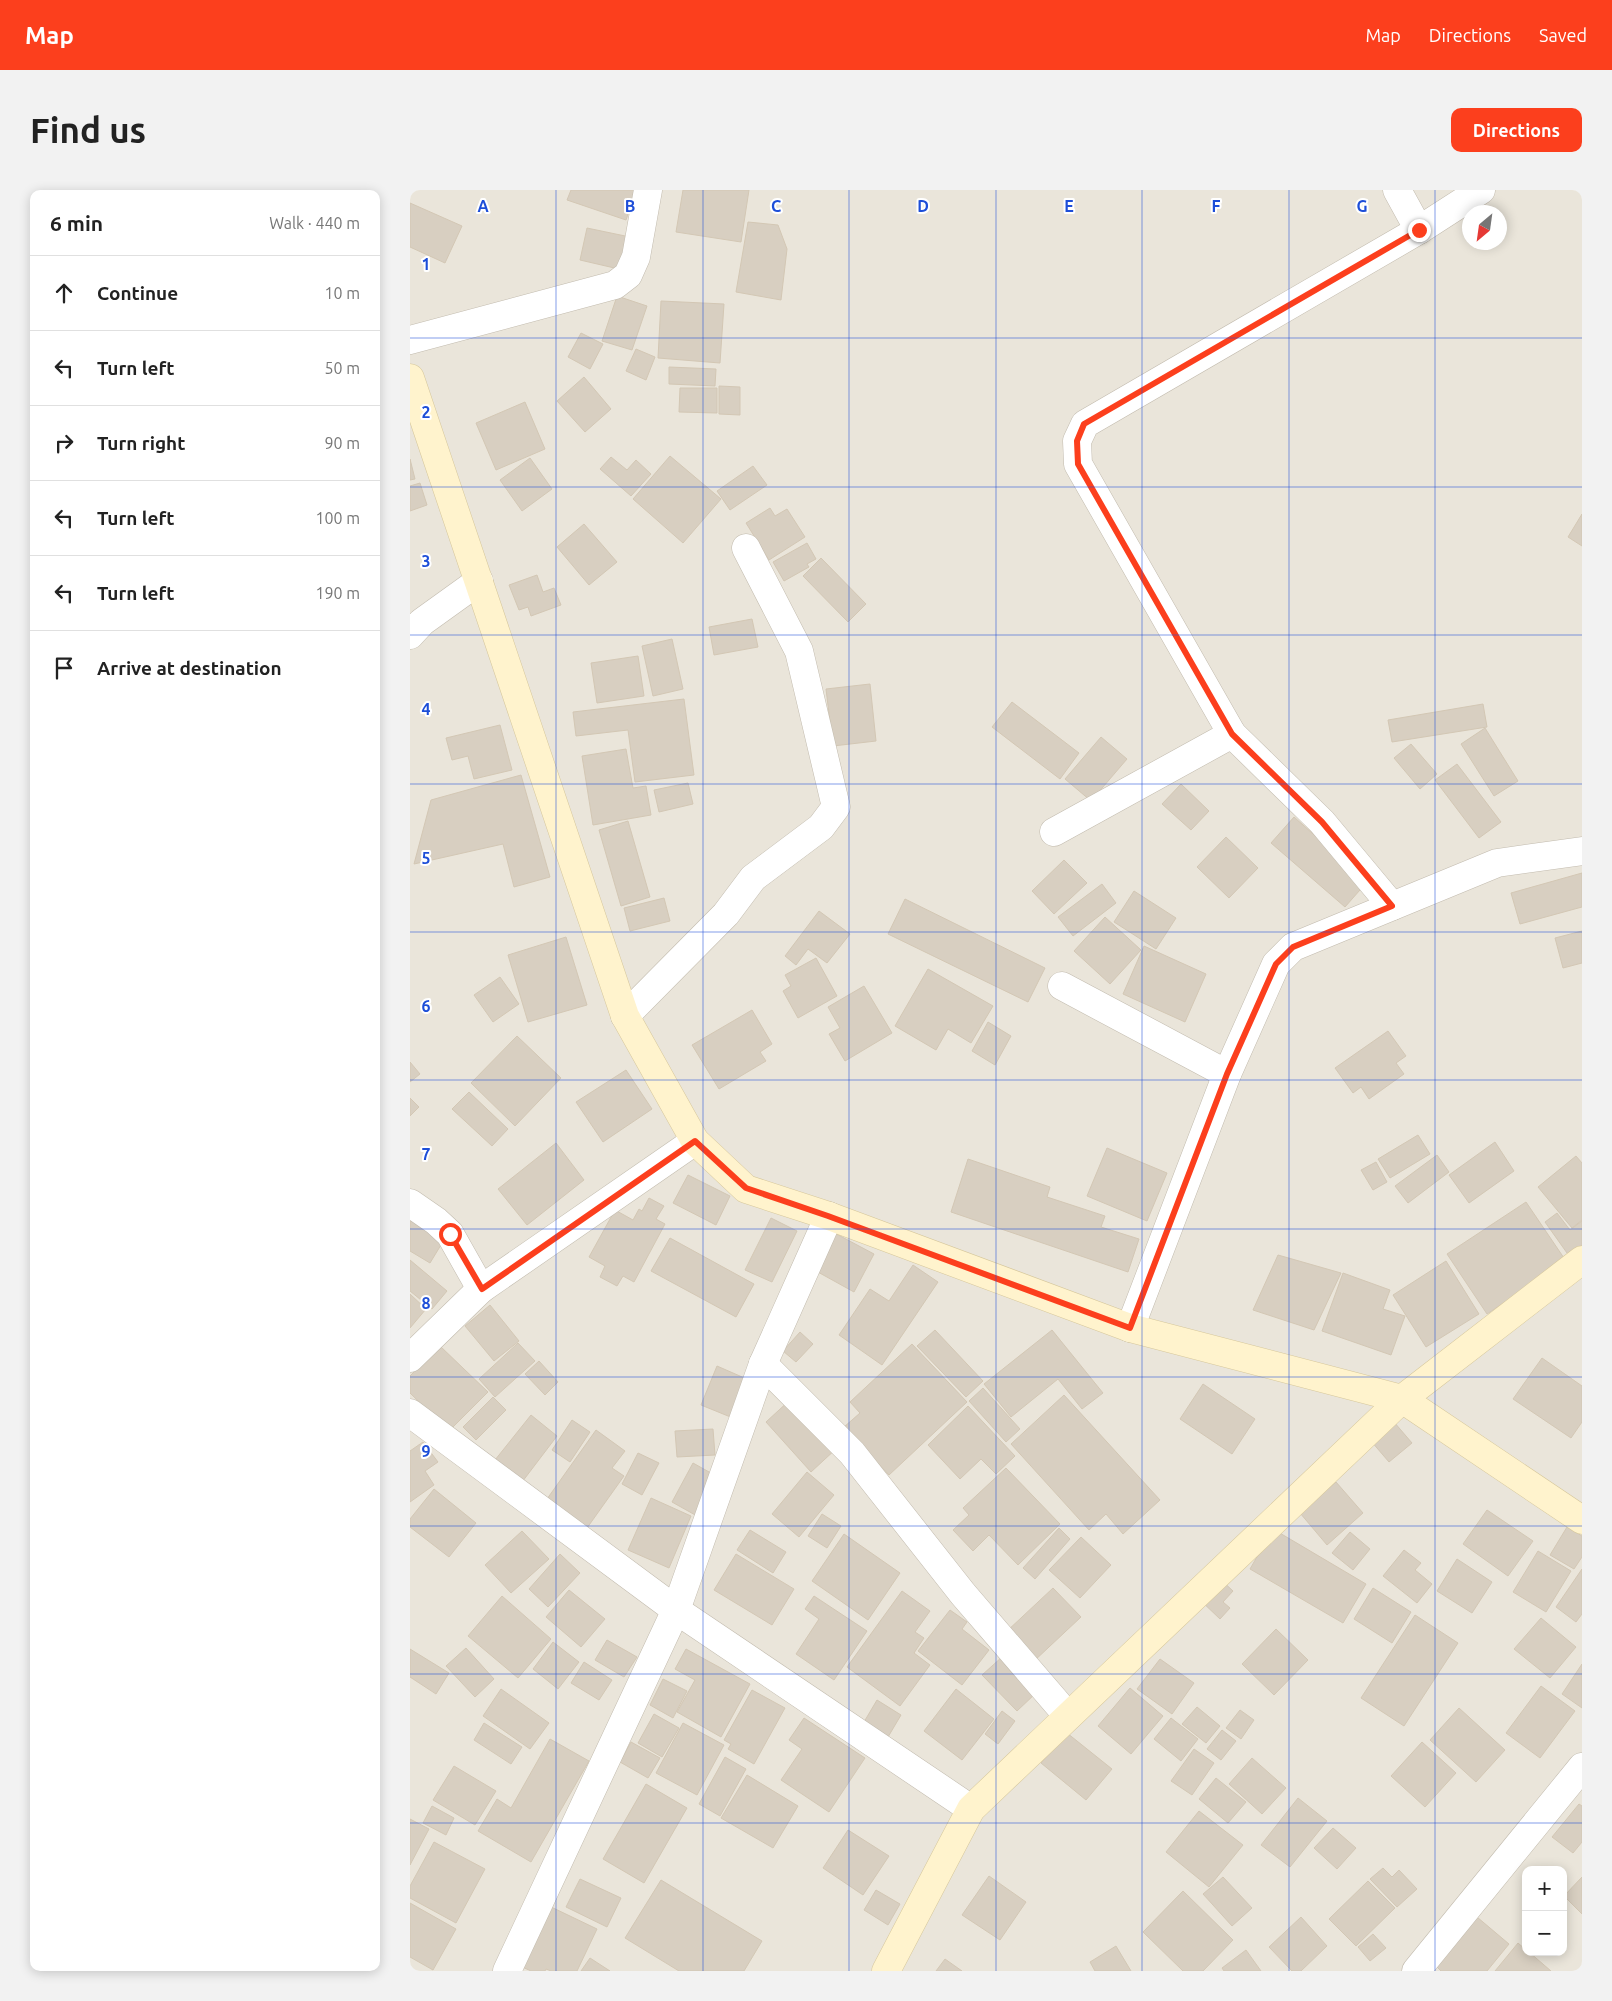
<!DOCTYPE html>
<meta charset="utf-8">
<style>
:root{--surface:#fff;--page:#f2f2f2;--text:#222;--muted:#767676;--line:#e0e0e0;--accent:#fc3f1d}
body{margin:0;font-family:Ubuntu,sans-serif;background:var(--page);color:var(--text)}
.controls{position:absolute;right:15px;bottom:15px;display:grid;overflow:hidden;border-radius:10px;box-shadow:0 2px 12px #0003}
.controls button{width:45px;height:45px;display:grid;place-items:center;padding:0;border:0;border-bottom:1px solid var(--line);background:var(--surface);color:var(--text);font:25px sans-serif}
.compass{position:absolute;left:1052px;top:15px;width:45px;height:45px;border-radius:50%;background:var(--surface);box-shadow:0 2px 12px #0003;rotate:209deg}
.stop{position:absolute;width:15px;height:15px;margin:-11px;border:4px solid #fc3f1d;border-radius:50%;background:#fff}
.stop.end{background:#fc3f1d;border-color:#fff;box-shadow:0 1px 5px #0008}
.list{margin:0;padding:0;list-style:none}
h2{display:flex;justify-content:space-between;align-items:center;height:65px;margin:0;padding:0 20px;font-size:21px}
h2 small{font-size:16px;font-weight:400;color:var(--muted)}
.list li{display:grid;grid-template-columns:32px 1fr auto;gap:15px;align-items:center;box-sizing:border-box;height:75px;padding:0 20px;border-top:1px solid var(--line)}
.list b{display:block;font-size:19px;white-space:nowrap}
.list em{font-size:16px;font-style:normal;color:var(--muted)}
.icon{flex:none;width:28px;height:28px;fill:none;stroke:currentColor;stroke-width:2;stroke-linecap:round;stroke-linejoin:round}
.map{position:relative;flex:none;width:1172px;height:1781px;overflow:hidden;border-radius:10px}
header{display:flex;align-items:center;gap:30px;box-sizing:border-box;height:70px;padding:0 25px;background:var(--accent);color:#fff}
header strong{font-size:24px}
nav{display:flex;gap:28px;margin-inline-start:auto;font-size:18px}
.intro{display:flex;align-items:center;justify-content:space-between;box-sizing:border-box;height:120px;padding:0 30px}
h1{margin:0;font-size:35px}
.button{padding:12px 22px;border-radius:10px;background:var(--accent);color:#fff;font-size:18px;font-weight:700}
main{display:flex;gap:30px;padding:0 30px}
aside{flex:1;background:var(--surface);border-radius:10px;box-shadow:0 2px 12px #0003}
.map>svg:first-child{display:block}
.residential{fill:#eae5da;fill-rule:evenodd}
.building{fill:#d8cfc1;stroke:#d3c7b4}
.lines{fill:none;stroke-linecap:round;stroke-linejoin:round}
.street-casing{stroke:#c2bbae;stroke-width:29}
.secondary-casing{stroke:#d6c79b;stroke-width:29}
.street{stroke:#fff;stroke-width:28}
.secondary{stroke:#fff3cd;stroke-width:28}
.route{stroke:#fc3f1d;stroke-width:6}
.grid{fill:none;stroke:#1d4ed8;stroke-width:1;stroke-opacity:0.55}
.grid-label{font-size:16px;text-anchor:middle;font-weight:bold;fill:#1d4ed8;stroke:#fff;stroke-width:4;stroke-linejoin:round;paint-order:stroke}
</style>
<header>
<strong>Map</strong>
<nav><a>Map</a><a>Directions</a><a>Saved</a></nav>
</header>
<div class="intro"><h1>Find us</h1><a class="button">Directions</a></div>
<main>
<aside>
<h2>6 min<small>Walk · 440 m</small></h2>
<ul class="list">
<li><svg class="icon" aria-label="ahead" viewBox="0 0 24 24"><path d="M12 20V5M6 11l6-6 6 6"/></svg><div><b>Continue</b></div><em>10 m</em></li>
<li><svg class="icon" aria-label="left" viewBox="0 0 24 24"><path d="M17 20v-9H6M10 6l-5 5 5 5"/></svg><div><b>Turn left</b></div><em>50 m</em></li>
<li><svg class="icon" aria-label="right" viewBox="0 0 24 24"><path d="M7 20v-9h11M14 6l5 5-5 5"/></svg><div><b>Turn right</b></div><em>90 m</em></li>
<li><svg class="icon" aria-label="left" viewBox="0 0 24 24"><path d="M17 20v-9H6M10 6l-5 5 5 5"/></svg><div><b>Turn left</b></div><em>100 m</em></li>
<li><svg class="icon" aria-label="left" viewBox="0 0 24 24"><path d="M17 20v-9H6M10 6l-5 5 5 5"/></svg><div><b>Turn left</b></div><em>190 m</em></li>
<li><svg class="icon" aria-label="arrive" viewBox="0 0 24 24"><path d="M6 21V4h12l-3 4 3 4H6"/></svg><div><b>Arrive at destination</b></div></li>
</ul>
</aside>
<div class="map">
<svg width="1172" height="1781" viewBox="0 0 1172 1781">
<rect width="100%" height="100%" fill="#f6f3ec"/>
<path class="residential" d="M0,0H1172V1781H0ZM1060,22H1090V52H1060ZM1116,1680H1153V1762H1116Z"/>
<g class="building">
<polygon points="161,0 226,0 216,30 157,10"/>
<polygon points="273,0 339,0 331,52 266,42"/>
<polygon points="0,13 52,36 35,73 0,57"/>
<polygon points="338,32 368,35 377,59 371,110 326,102"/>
<polygon points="177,38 220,47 213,80 170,70"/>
<polygon points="207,106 237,116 222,160 192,151"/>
<polygon points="251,111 314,114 310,173 248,168"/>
<polygon points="171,143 193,154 180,179 158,167"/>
<polygon points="226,159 245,167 236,190 216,181"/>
<polygon points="259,177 306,179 305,196 259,194"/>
<polygon points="174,187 201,219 175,242 147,211"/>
<polygon points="309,196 330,197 330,225 309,224"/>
<polygon points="270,198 307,198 307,223 269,222"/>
<polygon points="115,212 135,259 86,280 66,233"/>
<polygon points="260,266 311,309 273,353 223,309"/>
<polygon points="201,267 217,280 226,270 241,284 221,306 190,279"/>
<polygon points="120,268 142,299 112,321 90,290"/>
<polygon points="0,269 5,289 0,290"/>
<polygon points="343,276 357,295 320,320 307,301"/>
<polygon points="10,293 17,315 0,321 0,296"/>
<polygon points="360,318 365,326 377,319 395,347 359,370 336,333"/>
<polygon points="1172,324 1172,356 1158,347"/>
<polygon points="174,334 207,372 179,395 147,357"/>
<polygon points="397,353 406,369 397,374 399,377 374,391 363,372"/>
<polygon points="411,368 456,414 438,432 393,386"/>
<polygon points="127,385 133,402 144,398 151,415 121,426 118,417 109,420 99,395"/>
<polygon points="342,429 348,457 304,465 299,437"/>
<polygon points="262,449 273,499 243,506 232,456"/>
<polygon points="228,466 234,506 187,513 181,473"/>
<polygon points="460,494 466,551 423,556 416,499"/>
<polygon points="274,509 284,585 225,592 218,540 166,546 163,522"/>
<polygon points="602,512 669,563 650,589 582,537"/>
<polygon points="1073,514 1077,537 982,552 978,530"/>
<polygon points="90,535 102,580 64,589 58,566 42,570 36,548"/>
<polygon points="1075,538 1108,591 1084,606 1051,554"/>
<polygon points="691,547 717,569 681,611 655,589"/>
<polygon points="1001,554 1027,584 1010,599 984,568"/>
<polygon points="216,559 223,598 236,596 241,625 183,635 172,566"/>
<polygon points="1047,574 1091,632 1069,648 1025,590"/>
<polygon points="111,585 140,687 104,697 93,654 4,674 21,610"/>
<polygon points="278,593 283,614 249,622 244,600"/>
<polygon points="771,594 799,621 781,640 752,614"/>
<polygon points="884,627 957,692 935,717 861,653"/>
<polygon points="218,631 240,707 211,716 189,640"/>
<polygon points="816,647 848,678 819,708 787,677"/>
<polygon points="654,670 677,693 644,724 622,701"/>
<polygon points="1172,683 1172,717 1110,734 1101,703"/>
<polygon points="692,694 706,713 663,746 648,727"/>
<polygon points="724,701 766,728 746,759 704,732"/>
<polygon points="254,708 260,731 220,741 214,718"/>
<polygon points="495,709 635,778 618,812 478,744"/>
<polygon points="409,721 440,744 417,773 398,759 386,775 375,766"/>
<polygon points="695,727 731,760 700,794 664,761"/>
<polygon points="1172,741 1172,773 1153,778 1145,748"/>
<polygon points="156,747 177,815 118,832 98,765"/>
<polygon points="734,756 796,784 775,832 713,804"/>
<polygon points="406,768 427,806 388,828 373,801 381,796 375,785"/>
<polygon points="518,779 583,816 561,853 538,839 526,860 485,836"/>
<polygon points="90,787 109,814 83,832 64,805"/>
<polygon points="454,796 482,843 435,871 419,844 430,838 418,817"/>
<polygon points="342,820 362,854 350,862 356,871 309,899 282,855"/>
<polygon points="578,832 601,846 585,875 562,861"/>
<polygon points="978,841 996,866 986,873 994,884 959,909 951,897 943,903 925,878"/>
<polygon points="107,846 151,888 105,936 61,893"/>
<polygon points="0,872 10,884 0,892"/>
<polygon points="216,880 242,919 193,952 166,912"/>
<polygon points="59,902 98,939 82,956 42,919"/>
<polygon points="0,908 9,917 0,926"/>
<polygon points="1008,945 1020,964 980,988 968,969"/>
<polygon points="1085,952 1104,981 1059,1013 1039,985"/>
<polygon points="146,953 174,990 117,1035 88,999"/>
<polygon points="697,958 757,983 737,1031 677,1006"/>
<polygon points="1027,965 1039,982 998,1013 985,996"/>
<polygon points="1166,966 1172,973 1172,1030 1162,1038 1128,997"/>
<polygon points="558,969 640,997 637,1007 695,1026 691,1037 729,1049 718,1082 541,1022"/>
<polygon points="966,972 977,992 963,1000 951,980"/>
<polygon points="278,985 320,1006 306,1035 263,1013"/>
<polygon points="239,1008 254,1016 246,1029 255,1034 224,1092 213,1086 207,1096 190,1087 195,1076 179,1067 205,1020 223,1030 229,1019 232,1021"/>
<polygon points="1116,1012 1156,1071 1077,1124 1037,1064"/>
<polygon points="1147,1023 1160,1040 1172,1031 1172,1063 1162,1070 1135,1032"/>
<polygon points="0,1024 37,1045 20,1073 0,1061"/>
<polygon points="361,1028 387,1041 362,1092 335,1080"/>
<polygon points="417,1039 464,1064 444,1102 397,1076"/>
<polygon points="260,1048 344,1094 326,1127 241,1081"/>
<polygon points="868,1065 931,1083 904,1140 843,1120"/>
<polygon points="0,1070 37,1101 22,1119 0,1101"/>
<polygon points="1036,1071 1069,1124 1016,1157 983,1105"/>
<polygon points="503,1075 528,1092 472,1175 429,1145 460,1099 479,1111"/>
<polygon points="933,1083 980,1100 973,1119 995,1126 981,1165 912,1141"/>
<polygon points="0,1104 16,1119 0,1138"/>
<polygon points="80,1115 109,1151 84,1171 55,1136"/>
<polygon points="525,1140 573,1191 556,1207 507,1156"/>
<polygon points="642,1140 693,1203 672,1219 648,1189 601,1227 574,1194"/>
<polygon points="390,1142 403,1154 386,1172 373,1161"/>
<polygon points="108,1153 125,1171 85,1207 69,1189"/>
<polygon points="502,1154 557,1212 479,1285 434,1237 450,1223 440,1212"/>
<polygon points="30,1156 78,1202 39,1241 0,1203 0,1186"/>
<polygon points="1132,1168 1172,1196 1172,1232 1161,1248 1103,1209"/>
<polygon points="129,1171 148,1192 135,1205 115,1184"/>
<polygon points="307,1176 339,1190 323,1228 291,1215"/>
<polygon points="793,1194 845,1229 822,1264 770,1229"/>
<polygon points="573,1198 610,1239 596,1252 559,1211"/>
<polygon points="654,1205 750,1310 713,1344 696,1324 679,1340 601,1254"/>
<polygon points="83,1207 96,1220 66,1250 53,1237"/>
<polygon points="381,1209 427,1258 401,1282 356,1232"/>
<polygon points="558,1216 605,1266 586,1284 571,1269 550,1289 518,1255"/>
<polygon points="121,1225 147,1246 109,1296 81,1275"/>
<polygon points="162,1230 180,1242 160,1272 142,1260"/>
<polygon points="984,1232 1002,1253 979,1272 961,1251"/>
<polygon points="303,1239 305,1265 267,1267 265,1241"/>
<polygon points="186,1240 215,1261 202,1278 214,1286 177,1338 137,1309"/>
<polygon points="13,1252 28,1272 15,1281 24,1295 0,1312 0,1261"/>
<polygon points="228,1263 249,1273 232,1305 212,1294"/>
<polygon points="283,1273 308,1287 287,1326 262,1312"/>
<polygon points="596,1278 650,1334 608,1375 579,1345 563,1361 543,1340 559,1325 553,1318"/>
<polygon points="397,1282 424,1305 389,1347 362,1324"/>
<polygon points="926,1292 953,1323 917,1355 890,1323"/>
<polygon points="24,1299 66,1333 39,1367 0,1337 0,1329"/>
<polygon points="241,1308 281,1326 259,1378 218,1360"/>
<polygon points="1077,1320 1123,1351 1098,1386 1053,1354"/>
<polygon points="412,1324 431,1336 417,1358 398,1346"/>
<polygon points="1157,1337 1172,1346 1172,1367 1164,1379 1140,1365"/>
<polygon points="649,1338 660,1349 625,1389 613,1378"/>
<polygon points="863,1339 956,1394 933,1433 840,1379"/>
<polygon points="340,1340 376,1362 363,1383 327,1360"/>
<polygon points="112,1341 139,1369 101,1403 75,1375"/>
<polygon points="940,1342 960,1359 943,1380 922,1363"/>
<polygon points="434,1344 490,1383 458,1430 402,1391"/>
<polygon points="671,1347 701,1375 670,1408 639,1380"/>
<polygon points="994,1360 1011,1373 1005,1380 1022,1394 1007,1413 973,1386"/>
<polygon points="1128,1361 1161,1381 1136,1422 1103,1402"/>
<polygon points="150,1364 170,1383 138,1417 119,1399"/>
<polygon points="326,1364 384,1399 362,1435 304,1400"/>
<polygon points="1047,1369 1082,1392 1062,1423 1027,1401"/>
<polygon points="1172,1379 1172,1424 1166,1432 1146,1417"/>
<polygon points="808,1387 823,1401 813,1412 820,1418 810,1429 788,1408"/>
<polygon points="643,1398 671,1427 623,1472 596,1442"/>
<polygon points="963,1398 1001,1422 982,1453 944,1429"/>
<polygon points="159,1400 195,1429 171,1457 136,1427"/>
<polygon points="492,1401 520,1421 505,1442 514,1448 504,1463 520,1475 490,1516 437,1477"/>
<polygon points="92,1406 141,1449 108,1488 58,1446"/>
<polygon points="404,1406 457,1441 424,1490 386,1464 409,1429 395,1419"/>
<polygon points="540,1420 557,1432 552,1439 579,1460 552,1495 508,1461"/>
<polygon points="1005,1425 1048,1453 994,1536 951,1508"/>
<polygon points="1131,1428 1166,1457 1140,1488 1104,1459"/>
<polygon points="866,1439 898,1470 864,1505 832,1474"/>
<polygon points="197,1450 227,1467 214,1487 185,1470"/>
<polygon points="143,1452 169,1472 148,1499 123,1479"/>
<polygon points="56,1458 84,1489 65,1507 36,1476"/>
<polygon points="0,1459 39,1483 26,1504 0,1487"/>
<polygon points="276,1459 340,1494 311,1547 267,1522 285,1490 265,1479"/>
<polygon points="592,1467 626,1503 607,1521 572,1485"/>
<polygon points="750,1469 784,1493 762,1524 727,1499"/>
<polygon points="174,1472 202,1490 189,1510 161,1493"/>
<polygon points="1172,1474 1172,1518 1152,1504"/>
<polygon points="253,1489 277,1501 263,1528 240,1515"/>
<polygon points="1131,1496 1165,1521 1130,1568 1096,1543"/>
<polygon points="720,1498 753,1526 721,1564 688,1536"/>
<polygon points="91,1499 139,1533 120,1559 73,1526"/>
<polygon points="546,1499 584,1529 552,1570 514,1541"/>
<polygon points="342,1500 375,1518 344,1574 318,1559 321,1554 314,1550"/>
<polygon points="467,1510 491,1525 478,1547 454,1532"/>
<polygon points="787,1517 810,1536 796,1553 772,1534"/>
<polygon points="1049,1518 1095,1560 1066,1592 1020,1550"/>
<polygon points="830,1520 844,1530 831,1549 816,1538"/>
<polygon points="592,1521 605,1531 588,1554 575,1544"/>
<polygon points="244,1524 269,1538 252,1567 228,1553"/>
<polygon points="394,1528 455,1568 419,1622 371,1590 392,1559 379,1550"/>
<polygon points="761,1528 788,1549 771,1571 744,1549"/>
<polygon points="74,1533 112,1557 101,1574 64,1550"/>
<polygon points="273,1533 314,1555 287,1605 246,1583"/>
<polygon points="812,1540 826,1551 811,1570 797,1559"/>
<polygon points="657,1543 702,1579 676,1610 631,1573"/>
<polygon points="140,1549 179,1571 121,1672 68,1641 87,1609 101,1618"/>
<polygon points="221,1552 250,1568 238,1588 210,1572"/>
<polygon points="1012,1552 1046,1583 1015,1617 981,1586"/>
<polygon points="784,1559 804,1573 782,1605 761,1591"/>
<polygon points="315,1567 336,1579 310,1626 289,1614"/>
<polygon points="842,1568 876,1598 852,1624 819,1594"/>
<polygon points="44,1576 86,1601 65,1635 23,1610"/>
<polygon points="337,1585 388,1616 363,1658 311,1628"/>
<polygon points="806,1588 836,1612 818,1633 789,1609"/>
<polygon points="236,1594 277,1618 234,1693 193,1669"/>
<polygon points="888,1608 917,1631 880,1677 851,1655"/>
<polygon points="1169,1614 1172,1616 1172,1652 1163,1663 1142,1647"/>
<polygon points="22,1616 44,1628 36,1645 13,1633"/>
<polygon points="789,1621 833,1655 799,1697 756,1662"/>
<polygon points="0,1629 19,1639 0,1675"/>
<polygon points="923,1638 946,1658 927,1679 904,1658"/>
<polygon points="438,1640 479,1666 453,1705 413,1678"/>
<polygon points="24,1652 75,1679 46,1733 0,1708 0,1696"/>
<polygon points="973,1678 982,1687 989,1680 1007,1699 987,1717 960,1689"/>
<polygon points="579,1686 616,1712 590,1750 552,1725"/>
<polygon points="813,1687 842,1718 822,1736 793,1704"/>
<polygon points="1172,1687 1172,1724 1154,1706"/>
<polygon points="170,1689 211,1708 197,1737 156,1717"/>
<polygon points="251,1690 352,1751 334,1781 269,1781 215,1748"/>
<polygon points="958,1691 985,1718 946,1756 919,1729"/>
<polygon points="466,1700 490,1714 478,1735 454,1720"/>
<polygon points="773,1701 823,1750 793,1781 773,1781 733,1742"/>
<polygon points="0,1713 46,1739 23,1780 0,1767"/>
<polygon points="137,1715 187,1739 167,1781 141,1781 136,1779 135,1781 121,1781 108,1775"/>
<polygon points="891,1727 917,1756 891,1781 882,1781 859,1757"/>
<polygon points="1067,1727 1099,1754 1077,1781 1031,1781 1026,1776"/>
<polygon points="963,1744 976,1758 960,1771 948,1757"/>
<polygon points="1108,1753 1116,1760 1116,1762 1119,1762 1141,1781 1085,1781"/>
<polygon points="706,1756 721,1781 685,1781 680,1772"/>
<polygon points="836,1760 851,1781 814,1781 812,1778"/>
<polygon points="180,1768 200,1781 171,1781"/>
<polygon points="535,1769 552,1781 526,1781"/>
</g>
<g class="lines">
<g class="street-casing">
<g id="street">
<polyline points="987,0 1009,40"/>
<polyline points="0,150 205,95 218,85 226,67 238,0"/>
<polyline points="0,445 12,432 69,391"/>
<polyline points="644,642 822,544"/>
<polyline points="982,716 912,632 822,544 668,274 667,251 675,234 1009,40 1071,0"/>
<polyline points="652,796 817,884"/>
<polyline points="215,826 316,724 343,688 411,637 426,617 389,461 336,358"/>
<polyline points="0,1013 26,1031 40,1044 71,1099"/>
<polyline points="720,1138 817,884 866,774 883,757 1087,673 1172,661"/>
<polyline points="0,1168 71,1099 285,951"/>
<polyline points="353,1174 442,1263 553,1404 658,1526"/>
<polyline points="0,1223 266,1420 561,1619"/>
<polyline points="97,1781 266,1420 353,1174 419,1026"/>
<polyline points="1006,1781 1172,1577"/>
</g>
</g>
<g class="secondary-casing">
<g id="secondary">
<polyline points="0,188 215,826 285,951 336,999 419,1026 720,1138 992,1209 1172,1330"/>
<polyline points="476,1781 561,1619 992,1209 1172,1070"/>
</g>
</g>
<use href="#street" class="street"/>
<use href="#secondary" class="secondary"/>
</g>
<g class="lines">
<polyline class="route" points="40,1044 72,1099 285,951 336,998 418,1026 720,1138 817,884 866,774 883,757 982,716 912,632 822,544 668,274 667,251 674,234 1009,40"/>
</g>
<path class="grid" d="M146,0V1781M293,0V1781M439,0V1781M586,0V1781M732,0V1781M879,0V1781M1025,0V1781M0,148H1172M0,297H1172M0,445H1172M0,594H1172M0,742H1172M0,890H1172M0,1039H1172M0,1187H1172M0,1336H1172M0,1484H1172M0,1633H1172"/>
<g class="grid-label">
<text x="73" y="22">A</text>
<text x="220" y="22">B</text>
<text x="366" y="22">C</text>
<text x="513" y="22">D</text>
<text x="659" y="22">E</text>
<text x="806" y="22">F</text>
<text x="952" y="22">G</text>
<text x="16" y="80">1</text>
<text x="16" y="228">2</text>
<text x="16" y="377">3</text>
<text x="16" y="525">4</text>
<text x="16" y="674">5</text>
<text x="16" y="822">6</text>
<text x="16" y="970">7</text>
<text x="16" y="1119">8</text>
<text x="16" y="1267">9</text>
</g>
</svg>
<div class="controls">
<button>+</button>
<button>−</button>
</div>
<svg class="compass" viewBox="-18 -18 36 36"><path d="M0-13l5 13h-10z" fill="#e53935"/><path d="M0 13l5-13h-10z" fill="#767676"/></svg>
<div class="stop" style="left:40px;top:1044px"></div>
<div class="stop end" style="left:1009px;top:40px"></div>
</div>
</main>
